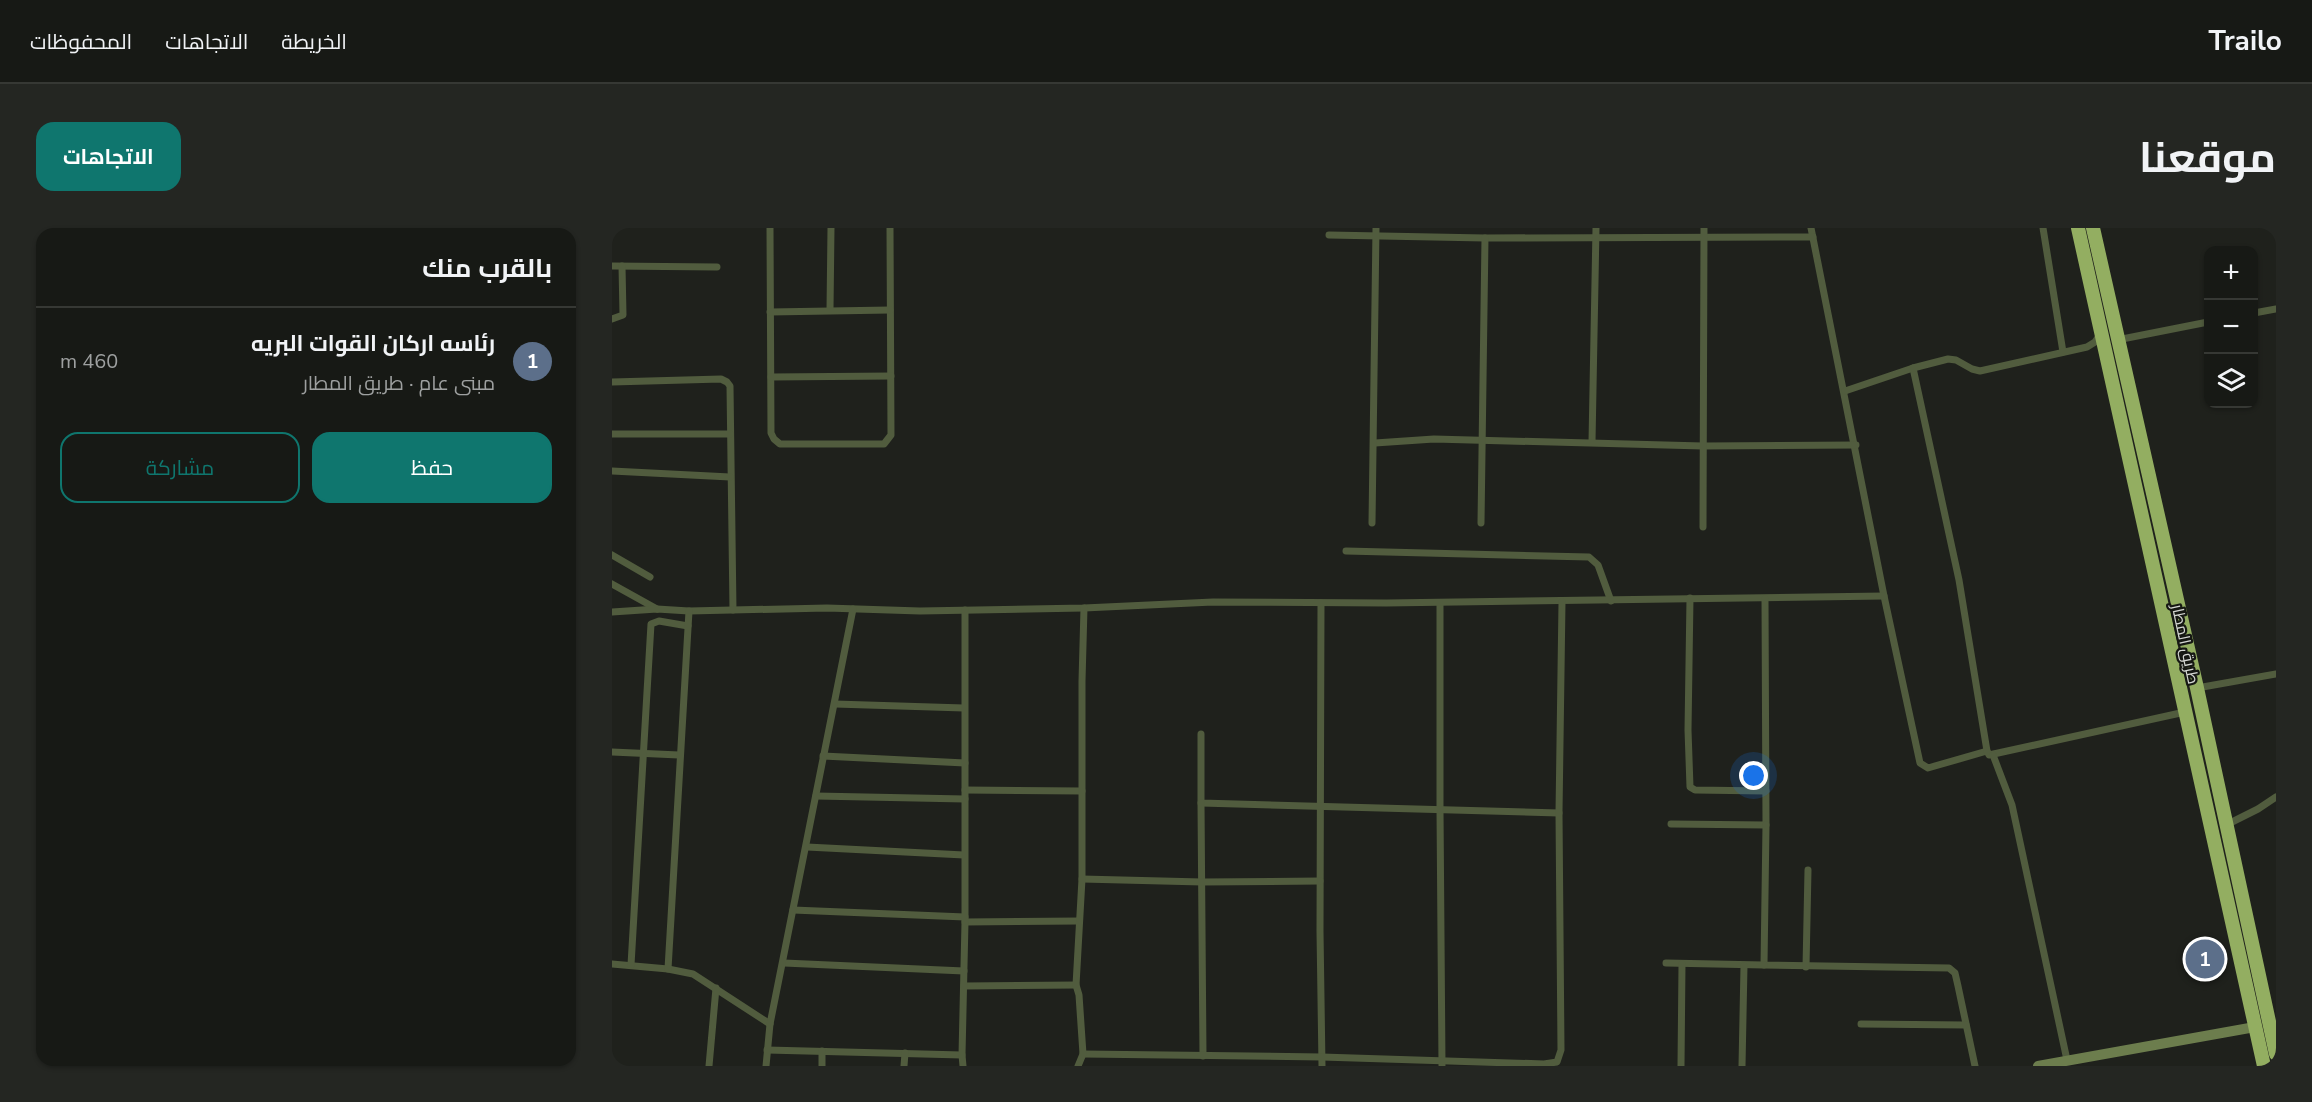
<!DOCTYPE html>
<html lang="ar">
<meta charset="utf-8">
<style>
:root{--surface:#171915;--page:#242622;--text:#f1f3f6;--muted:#9ea0a0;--line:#363834;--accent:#0f766e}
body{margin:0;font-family:"Nunito Sans",Cairo,sans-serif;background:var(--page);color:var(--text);direction:rtl}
.controls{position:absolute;right:18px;top:18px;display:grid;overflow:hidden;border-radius:12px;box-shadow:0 2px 4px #0004}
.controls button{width:54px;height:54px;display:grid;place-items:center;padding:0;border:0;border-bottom:2px solid var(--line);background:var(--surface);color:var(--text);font:30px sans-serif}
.you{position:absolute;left:1142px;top:548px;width:21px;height:21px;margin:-15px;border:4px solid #fff;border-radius:50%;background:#1a73e8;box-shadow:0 0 0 9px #1a73e833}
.badge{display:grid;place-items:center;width:39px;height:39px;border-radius:50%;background:var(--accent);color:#fff;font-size:20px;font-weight:700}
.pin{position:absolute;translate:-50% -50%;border:3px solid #fff;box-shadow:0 2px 6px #0006}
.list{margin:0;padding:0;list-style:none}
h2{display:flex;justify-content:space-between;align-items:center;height:78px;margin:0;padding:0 24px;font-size:26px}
h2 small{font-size:20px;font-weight:400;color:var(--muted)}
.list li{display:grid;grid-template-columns:39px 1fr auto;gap:18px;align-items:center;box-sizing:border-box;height:108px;padding:0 24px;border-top:2px solid var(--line)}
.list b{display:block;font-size:22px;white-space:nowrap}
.list p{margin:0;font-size:20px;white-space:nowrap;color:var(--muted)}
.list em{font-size:20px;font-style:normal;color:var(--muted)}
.actions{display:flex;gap:12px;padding:18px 24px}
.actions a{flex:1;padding:14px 0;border:2px solid var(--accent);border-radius:18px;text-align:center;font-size:21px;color:var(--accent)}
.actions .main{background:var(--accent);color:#fff}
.icon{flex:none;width:33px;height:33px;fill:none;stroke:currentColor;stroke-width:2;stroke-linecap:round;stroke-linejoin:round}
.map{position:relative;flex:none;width:1664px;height:838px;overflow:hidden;direction:ltr;border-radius:18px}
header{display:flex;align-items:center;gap:36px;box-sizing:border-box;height:84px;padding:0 30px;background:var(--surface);border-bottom:2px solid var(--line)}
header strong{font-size:28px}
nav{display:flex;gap:33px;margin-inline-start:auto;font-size:21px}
.intro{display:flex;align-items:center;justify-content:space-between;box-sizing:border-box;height:144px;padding:0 36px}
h1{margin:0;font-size:42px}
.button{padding:15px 27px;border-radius:18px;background:var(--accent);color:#fff;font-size:21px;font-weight:700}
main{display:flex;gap:36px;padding:0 36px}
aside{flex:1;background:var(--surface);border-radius:18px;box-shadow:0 2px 4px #0004}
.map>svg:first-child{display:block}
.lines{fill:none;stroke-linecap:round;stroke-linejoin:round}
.street{stroke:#515c3e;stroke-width:7}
.secondary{stroke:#6c7d4d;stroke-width:10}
.highway{stroke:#93ae61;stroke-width:14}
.labels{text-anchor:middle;stroke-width:4.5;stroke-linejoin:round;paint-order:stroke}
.street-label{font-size:16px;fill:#d5d7d3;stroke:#161813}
</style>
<header>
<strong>Trailo</strong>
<nav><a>الخريطة</a><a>الاتجاهات</a><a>المحفوظات</a></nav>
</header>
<div class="intro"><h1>موقعنا</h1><a class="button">الاتجاهات</a></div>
<main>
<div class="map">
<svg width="1664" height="838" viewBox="0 0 1664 838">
<rect width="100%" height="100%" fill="#1f211c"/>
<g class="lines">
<g class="street">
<polyline points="158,0 159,205 162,211 168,216 272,216 279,207 278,0"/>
<polyline points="1199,0 1272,368 1308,535 1316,540 1375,523"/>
<polyline points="1431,0 1451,124"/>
<polyline points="717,7 873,10 1201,9"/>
<polyline points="0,38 105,39"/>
<polyline points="218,82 219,0"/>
<polyline points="158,84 278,82"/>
<polyline points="1642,85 1664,81"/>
<polyline points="0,91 11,87 10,38"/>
<polyline points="1505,112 1596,94"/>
<polyline points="1301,140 1347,352 1375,523 1377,527 1573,484"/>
<polyline points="159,149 279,148"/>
<polyline points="0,154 109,151 115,154 118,158 121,382"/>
<polyline points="1233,163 1301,140 1336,131 1344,132 1360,141 1368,143 1475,119 1483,114 1489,105"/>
<polyline points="0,206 118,206"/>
<polyline points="980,214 984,0"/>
<polyline points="763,215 822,211 1091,218 1244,217"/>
<polyline points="0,243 118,249"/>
<polyline points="760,295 764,0"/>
<polyline points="869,295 873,10"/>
<polyline points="1091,299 1092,0"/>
<polyline points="734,323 977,329 986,337 999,373"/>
<polyline points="0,327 38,349"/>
<polyline points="0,356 45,381"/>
<polyline points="1078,370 1076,502 1078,559 1083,562 1154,563"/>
<polyline points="709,375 708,703 710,838"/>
<polyline points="828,375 828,581 830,837"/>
<polyline points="0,384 45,381 77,383 215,380 308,383 472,380 601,374 774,375 1272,368"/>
<polyline points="1585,460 1664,446"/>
<polyline points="223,476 352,480"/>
<polyline points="589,506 589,575 947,585"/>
<polyline points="0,524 67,527"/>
<polyline points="1381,527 1400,577 1455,832"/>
<polyline points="211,528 353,535"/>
<polyline points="353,562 470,563"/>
<polyline points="204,568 353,571"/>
<polyline points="589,575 591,828"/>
<polyline points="1059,596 1154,597 1153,371"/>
<polyline points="1154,597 1152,737 1337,740 1343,745 1346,758 1363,838"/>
<polyline points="1614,597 1646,581 1664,569"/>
<polyline points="195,619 352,627"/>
<polyline points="470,651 590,654 708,653"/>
<polyline points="181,682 353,689"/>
<polyline points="353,694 467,693"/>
<polyline points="172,735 352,743"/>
<polyline points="1054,735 1152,737"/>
<polyline points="0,736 56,741 81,746 158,796"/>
<polyline points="19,737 39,396 47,393 76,398"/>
<polyline points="1194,739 1196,642"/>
<polyline points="56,741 77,383"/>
<polyline points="352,758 464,757"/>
<polyline points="1249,796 1354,797"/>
<polyline points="155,822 350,827"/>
<polyline points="471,826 710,829 932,836 945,834 949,822 947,585 950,374"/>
<polyline points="97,838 104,760"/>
<polyline points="154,838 158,796 241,381"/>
<polyline points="210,838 210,823"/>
<polyline points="292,838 293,825"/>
<polyline points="351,838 350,827 353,694 353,382"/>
<polyline points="466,838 471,826 467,767 464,757 470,651 470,453 472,380"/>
<polyline points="1069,838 1070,736"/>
<polyline points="1130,838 1132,738"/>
</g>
<polyline class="secondary" points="1426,838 1643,799"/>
<g class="highway">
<polyline points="1466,0 1652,838"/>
<polyline points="1481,0 1585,460 1664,826"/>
</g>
</g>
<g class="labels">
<g class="street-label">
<text transform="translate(1574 416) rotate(78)" y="6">طريق المطار</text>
</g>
</g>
</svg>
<div class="controls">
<button>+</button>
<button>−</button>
<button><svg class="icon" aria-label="layers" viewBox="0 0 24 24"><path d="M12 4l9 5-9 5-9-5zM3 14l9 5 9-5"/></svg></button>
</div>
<div class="you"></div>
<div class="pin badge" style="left:1593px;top:731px;background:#5c6f8a">1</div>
</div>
<aside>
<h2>بالقرب منك<small></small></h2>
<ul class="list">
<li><span class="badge" style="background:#5c6f8a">1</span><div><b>رئاسه اركان القوات البريه</b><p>مبنى عام · طريق المطار</p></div><em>460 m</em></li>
</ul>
<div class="actions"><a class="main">حفظ</a><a>مشاركة</a></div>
</aside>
</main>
